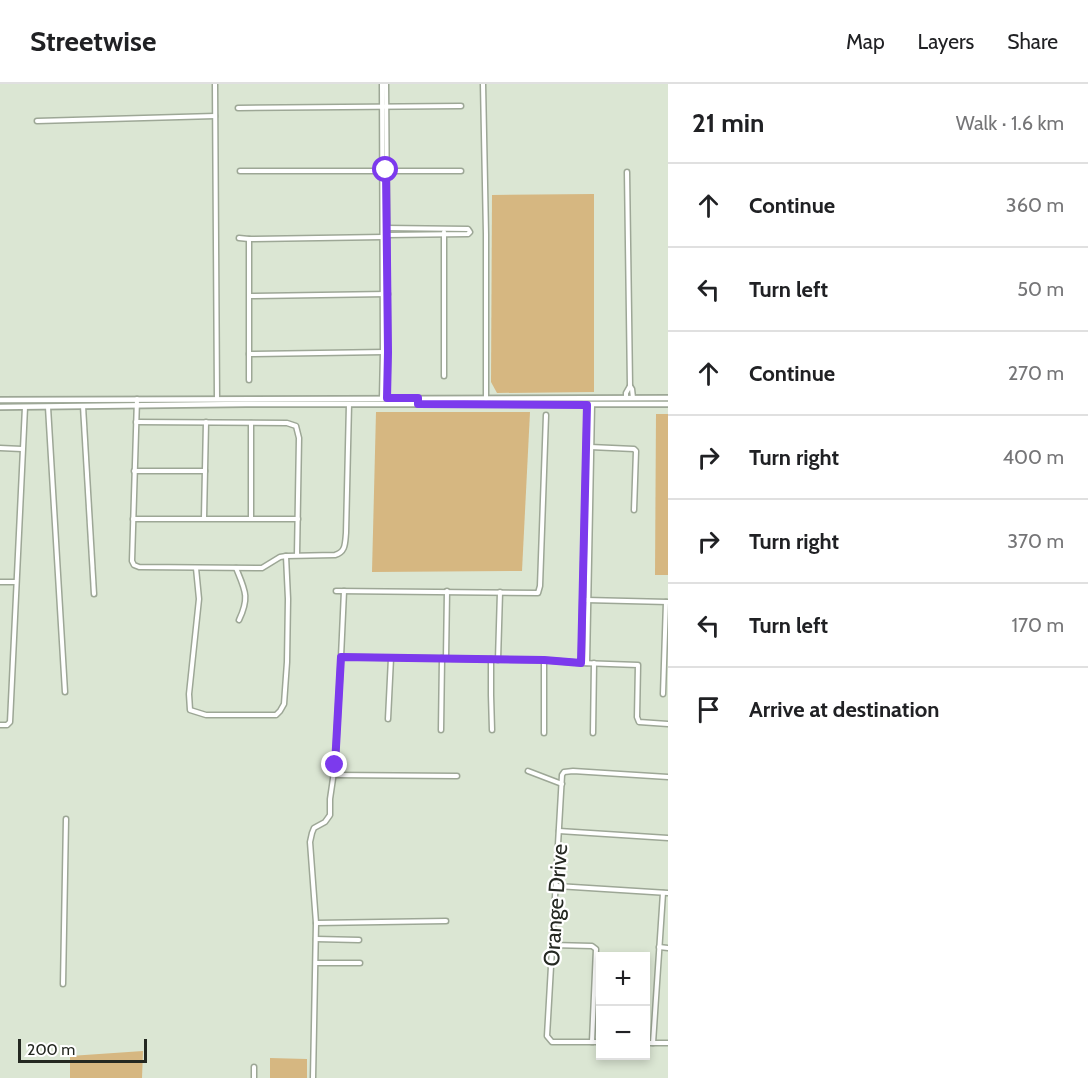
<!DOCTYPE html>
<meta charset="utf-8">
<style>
:root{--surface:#fff;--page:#f2f2f2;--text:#202124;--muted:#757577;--line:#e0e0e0}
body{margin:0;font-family:Cabin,sans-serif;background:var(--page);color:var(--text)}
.controls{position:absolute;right:18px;bottom:18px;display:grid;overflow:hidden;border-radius:0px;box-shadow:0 3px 9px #0003}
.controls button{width:54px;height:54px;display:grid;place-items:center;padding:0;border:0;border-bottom:2px solid var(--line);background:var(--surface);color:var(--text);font:30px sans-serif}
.scale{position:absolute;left:18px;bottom:15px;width:129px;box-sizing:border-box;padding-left:6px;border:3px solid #242821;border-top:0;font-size:16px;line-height:21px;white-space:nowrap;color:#242821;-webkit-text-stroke:4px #fff;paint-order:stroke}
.stop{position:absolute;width:18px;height:18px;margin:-14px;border:4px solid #7c3aed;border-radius:50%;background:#fff}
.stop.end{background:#7c3aed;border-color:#fff;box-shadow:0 2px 6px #0008}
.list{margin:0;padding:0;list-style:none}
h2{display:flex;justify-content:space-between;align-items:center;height:78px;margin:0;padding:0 24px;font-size:26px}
h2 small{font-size:20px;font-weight:400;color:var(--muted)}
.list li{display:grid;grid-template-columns:39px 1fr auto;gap:18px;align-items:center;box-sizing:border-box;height:84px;padding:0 24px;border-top:2px solid var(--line)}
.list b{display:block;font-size:22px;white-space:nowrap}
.list em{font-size:20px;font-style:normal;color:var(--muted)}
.icon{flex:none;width:33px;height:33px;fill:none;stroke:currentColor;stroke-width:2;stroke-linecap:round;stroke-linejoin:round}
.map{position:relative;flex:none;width:668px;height:994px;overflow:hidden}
header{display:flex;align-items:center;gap:36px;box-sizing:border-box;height:84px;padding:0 30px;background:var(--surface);border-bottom:2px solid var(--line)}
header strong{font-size:28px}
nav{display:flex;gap:33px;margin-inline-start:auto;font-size:21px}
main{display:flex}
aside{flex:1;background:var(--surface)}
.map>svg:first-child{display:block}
.green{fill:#d6b781}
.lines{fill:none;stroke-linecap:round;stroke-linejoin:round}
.minor-casing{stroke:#9da796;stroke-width:7}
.tertiary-casing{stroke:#9da796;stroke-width:8}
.minor{stroke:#fff;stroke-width:4}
.tertiary{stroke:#fff;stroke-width:4.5}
.route{stroke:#7c3aed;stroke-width:8}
.labels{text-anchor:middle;stroke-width:4.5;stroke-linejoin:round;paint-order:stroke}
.street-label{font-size:22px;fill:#242821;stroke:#fff}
</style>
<header>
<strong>Streetwise</strong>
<nav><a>Map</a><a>Layers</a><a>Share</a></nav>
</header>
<main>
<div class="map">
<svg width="668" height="994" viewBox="0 0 668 994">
<rect width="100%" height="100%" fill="#dbe6d3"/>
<g class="green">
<polygon points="594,110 594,308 497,309 491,298 492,111"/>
<polygon points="376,328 530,328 522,487 372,488"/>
<polygon points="656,330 668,330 668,491 655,491"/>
<polygon points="143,967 142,994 70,994 70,972"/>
<polygon points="270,974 307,975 307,994 270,994"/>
</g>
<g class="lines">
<g class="minor-casing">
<g id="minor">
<polyline points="215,0 217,315"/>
<polyline points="386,0 388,268 387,314"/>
<polyline points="483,0 486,150 486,315"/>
<polyline points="238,24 461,22"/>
<polyline points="37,37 215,32"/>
<polyline points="240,87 461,87"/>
<polyline points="627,88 630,302 632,305 633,314"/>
<polyline points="385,144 468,145 470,148 468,150 386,151"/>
<polyline points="444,148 444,292"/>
<polyline points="239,154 249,155 383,153"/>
<polyline points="249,155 249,296"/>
<polyline points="250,212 388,210"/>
<polyline points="249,270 385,268"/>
<polyline points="382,314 383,268 382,0"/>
<polyline points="626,314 626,309 630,302"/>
<path d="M137,315L132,477L134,481L139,483L262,484L280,473L286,472L335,471C346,468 345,459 346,449L349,320"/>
<polyline points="83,322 94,510"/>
<polyline points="48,323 65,608"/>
<polyline points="136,338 287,339 296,342 299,354 297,471"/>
<polyline points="590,363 634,365 636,367 634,426"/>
<polyline points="0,364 22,365"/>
<polyline points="134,387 205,387"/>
<polyline points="204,434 206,338"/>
<polyline points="251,434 251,339"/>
<polyline points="133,435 298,435"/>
<polyline points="196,484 199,515 189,610 190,626 206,631 276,631 280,627 284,620 287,578 288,515 286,472"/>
<path d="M236,484C245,506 250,513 239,536"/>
<polyline points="0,498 16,498"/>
<polyline points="336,507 538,509 540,502 546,331"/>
<polyline points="586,516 668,518"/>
<polyline points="341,573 344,507"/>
<polyline points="446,574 447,507"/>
<polyline points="491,575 491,611 492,646"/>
<polyline points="498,576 500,508"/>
<polyline points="581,579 587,321"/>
<polyline points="587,579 592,321"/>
<polyline points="663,610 666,518"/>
<polyline points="388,635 391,574"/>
<polyline points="0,641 7,641 10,638 25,323"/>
<polyline points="441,646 442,574"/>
<polyline points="544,649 544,576"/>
<polyline points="593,649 594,579"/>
<polyline points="528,687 562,700"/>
<polyline points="334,691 457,692"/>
<polyline points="559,747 668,754"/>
<polyline points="557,802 668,809"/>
<polyline points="316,839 446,837"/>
<polyline points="316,855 359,856"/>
<polyline points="552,861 592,862 596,865 592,958"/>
<polyline points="659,863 668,864"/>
<polyline points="316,879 360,879"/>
<polyline points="63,900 66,735"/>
<polyline points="600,958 552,958 547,952 562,691 564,688 573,687 668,693"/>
<polyline points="646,959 668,959"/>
<polyline points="653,959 663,809"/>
<polyline points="254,983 254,994"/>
<polyline points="313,994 316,839 310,758 312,749 314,744 325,738 330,731 330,715 335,681 341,573 544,576 581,579 638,581 637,633 639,638 668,640"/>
</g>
</g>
<g class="tertiary-casing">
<g id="tertiary">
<polyline points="0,316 668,314"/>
<polyline points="0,323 246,320 668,320"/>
</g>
</g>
<use href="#minor" class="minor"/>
<use href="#tertiary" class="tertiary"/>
</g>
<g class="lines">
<polyline class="route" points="335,681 341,573 544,576 581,579 587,321 418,320 418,314 387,314 388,268 386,86"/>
</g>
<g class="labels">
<g class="street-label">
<text transform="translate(555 821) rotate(-86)" y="8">Orange Drive</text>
</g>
</g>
</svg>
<div class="controls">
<button>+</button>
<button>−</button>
</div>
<div class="scale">200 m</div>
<div class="stop" style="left:386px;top:86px"></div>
<div class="stop end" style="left:335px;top:681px"></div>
</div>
<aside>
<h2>21 min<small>Walk · 1.6 km</small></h2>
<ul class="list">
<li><svg class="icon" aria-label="ahead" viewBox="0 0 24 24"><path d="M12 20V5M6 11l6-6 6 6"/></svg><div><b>Continue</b></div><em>360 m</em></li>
<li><svg class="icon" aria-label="left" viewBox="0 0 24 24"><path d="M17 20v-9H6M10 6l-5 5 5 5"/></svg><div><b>Turn left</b></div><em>50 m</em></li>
<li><svg class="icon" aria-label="ahead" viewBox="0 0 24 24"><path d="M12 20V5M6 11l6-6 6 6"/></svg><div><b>Continue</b></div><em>270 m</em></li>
<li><svg class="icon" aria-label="right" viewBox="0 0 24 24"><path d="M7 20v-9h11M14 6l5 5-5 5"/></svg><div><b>Turn right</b></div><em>400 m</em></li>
<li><svg class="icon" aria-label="right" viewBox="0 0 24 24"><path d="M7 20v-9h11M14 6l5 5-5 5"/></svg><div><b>Turn right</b></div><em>370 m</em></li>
<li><svg class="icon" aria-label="left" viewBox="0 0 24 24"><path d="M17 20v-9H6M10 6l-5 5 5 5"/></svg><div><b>Turn left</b></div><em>170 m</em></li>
<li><svg class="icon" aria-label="arrive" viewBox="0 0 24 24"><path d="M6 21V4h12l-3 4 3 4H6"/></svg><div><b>Arrive at destination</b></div></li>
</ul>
</aside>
</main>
